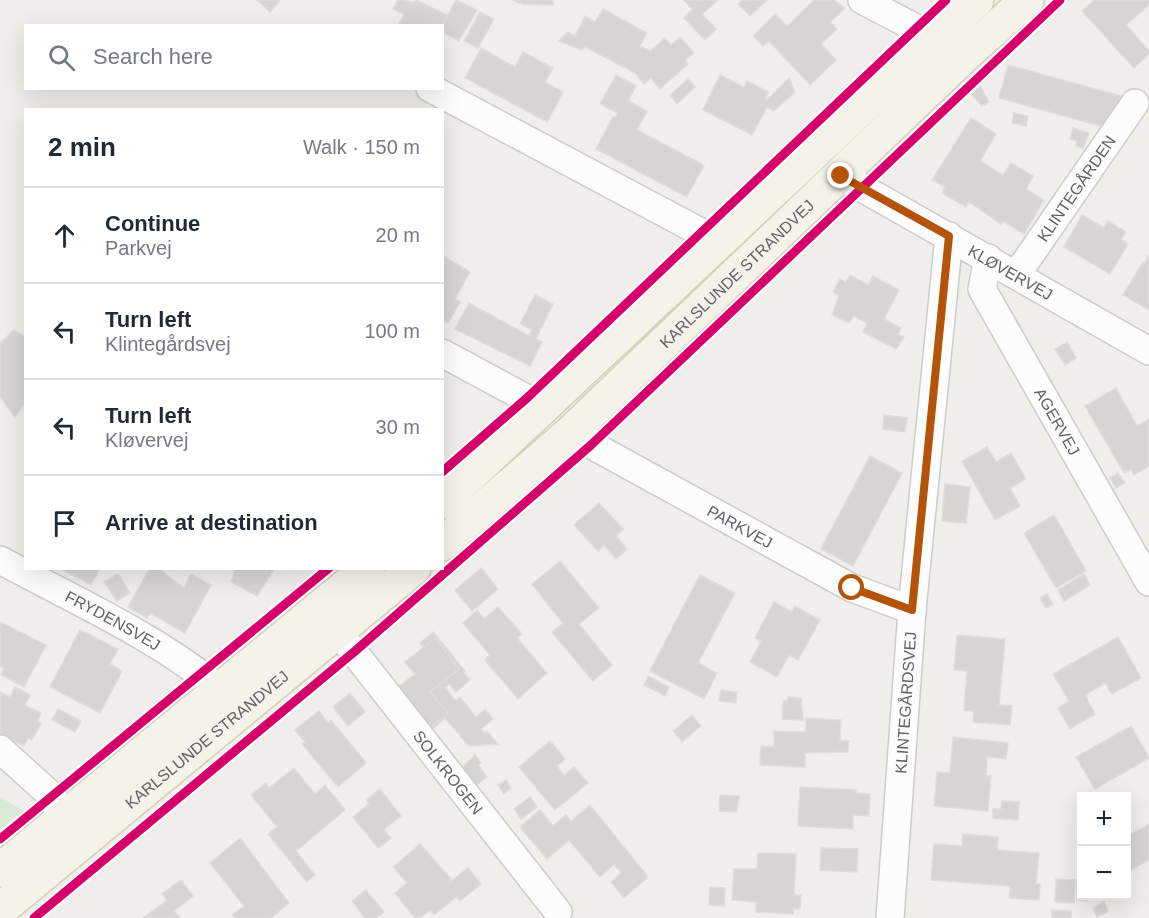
<!DOCTYPE html>
<meta charset="utf-8">
<style>
:root{--surface:#fff;--page:#f6f6f7;--text:#1f2937;--muted:#747a83;--line:#e0e1e3}
body{margin:0;font-family:Helvetica,sans-serif;background:var(--page);color:var(--text)}
.controls{position:absolute;right:18px;bottom:18px;display:grid;overflow:hidden;border-radius:0px;box-shadow:0 6px 24px #0002}
.controls button{width:54px;height:54px;display:grid;place-items:center;padding:0;border:0;border-bottom:2px solid var(--line);background:var(--surface);color:var(--text);font:30px sans-serif}
.stop{position:absolute;width:18px;height:18px;margin:-14px;border:4px solid #b45309;border-radius:50%;background:#fff}
.stop.end{background:#b45309;border-color:#fff;box-shadow:0 2px 6px #0008}
.list{margin:0;padding:0;list-style:none}
h2{display:flex;justify-content:space-between;align-items:center;height:78px;margin:0;padding:0 24px;font-size:26px}
h2 small{font-size:20px;font-weight:400;color:var(--muted)}
.list li{display:grid;grid-template-columns:39px 1fr auto;gap:18px;align-items:center;box-sizing:border-box;height:96px;padding:0 24px;border-top:2px solid var(--line)}
.list b{display:block;font-size:22px;white-space:nowrap}
.list p{margin:0;font-size:20px;white-space:nowrap;color:var(--muted)}
.list em{font-size:20px;font-style:normal;color:var(--muted)}
.icon{flex:none;width:33px;height:33px;fill:none;stroke:currentColor;stroke-width:2;stroke-linecap:round;stroke-linejoin:round}
.map{position:relative;flex:none;width:1149px;height:918px;overflow:hidden}
.search{position:absolute;background:var(--surface);box-shadow:0 6px 24px #0002;left:24px;top:24px;width:420px;height:66px;display:flex;align-items:center;gap:15px;box-sizing:border-box;padding:0 21px;border-radius:0px;color:var(--muted);font-size:22px}
.panel{position:absolute;background:var(--surface);box-shadow:0 6px 24px #0002;left:24px;top:108px;width:420px;height:462px;border-radius:0px}
.map>svg:first-child{display:block}
.green{fill:#d8ebd6}
.building{fill:#d6d5d3;stroke:#deddd9;stroke-width:1.5}
.lines{fill:none;stroke-linecap:round;stroke-linejoin:round}
.minor-casing{stroke:#cbcccc;stroke-width:30}
.major-casing{stroke:#d7ceb8;stroke-width:36}
.minor{stroke:#fdfcfc;stroke-width:27}
.major{stroke:#f4f2e9;stroke-width:33}
.cycleway-casing{stroke:#fff;stroke-width:13}
.cycleway{stroke:#d6006c;stroke-width:9}
.route{stroke:#b45309;stroke-width:8}
.labels{text-anchor:middle;stroke-width:4.5;stroke-linejoin:round;paint-order:stroke}
.street-label{font-size:16px;fill:#5f6368;stroke:#fff}
</style>
<div class="map">
<svg width="1149" height="918" viewBox="0 0 1149 918">
<rect width="100%" height="100%" fill="#efeeea"/>
<polygon class="green" points="0,797 24,811 0,830"/>
<g class="building">
<polygon points="257,0 280,0 270,12"/>
<polygon points="398,0 415,2 416,0 447,15 442,26 398,26 404,14 393,9"/>
<polygon points="456,0 477,10 459,41 442,32 442,26"/>
<polygon points="513,0 553,0 553,5 522,4"/>
<polygon points="684,0 718,0 702,14 716,29 705,40 684,18 692,9"/>
<polygon points="743,0 767,0 750,16 738,4"/>
<polygon points="814,0 834,0 845,8 830,22 837,29 821,44 836,60 810,85 769,41 763,46 753,36 775,14 787,26"/>
<polygon points="1094,0 1149,0 1149,5 1126,25 1149,51 1149,54 1134,68 1082,11"/>
<polygon points="603,9 647,33 640,46 650,51 665,38 671,45 680,37 694,53 685,60 688,64 660,89 651,78 644,84 635,73 585,47 582,50 559,41 568,32 575,36 585,16 595,22"/>
<polygon points="480,12 494,19 478,48 464,41"/>
<polygon points="481,48 515,67 523,52 553,68 545,82 563,92 547,122 465,78"/>
<polygon points="1008,65 1121,96 1112,129 999,98"/>
<polygon points="616,75 636,86 628,101 647,111 637,130 704,165 687,197 596,149 613,117 615,118 618,113 600,104"/>
<polygon points="720,75 744,87 747,81 769,92 765,98 767,100 789,78 795,92 774,111 767,107 752,135 703,110"/>
<polygon points="688,79 695,87 677,104 670,95"/>
<polygon points="980,86 989,102 982,106 971,94"/>
<polygon points="1014,113 1028,116 1026,126 1012,123"/>
<polygon points="971,118 996,134 980,161 1003,175 1011,163 1033,176 1026,189 1044,200 1024,234 1003,221 1001,224 969,202 966,207 942,193 945,187 932,180"/>
<polygon points="1073,128 1089,133 1083,148 1076,146 1077,141 1070,139"/>
<polygon points="1082,215 1104,228 1108,221 1126,232 1121,239 1128,244 1110,274 1064,247"/>
<polygon points="442,255 470,272 455,299 460,302 448,323 442,320"/>
<polygon points="1149,256 1149,310 1123,295 1143,262 1145,263"/>
<polygon points="850,275 868,285 873,276 899,290 884,319 901,328 898,334 904,337 896,349 863,332 867,323 854,316 849,323 832,315 839,296 833,292 840,279 846,282"/>
<polygon points="535,295 553,304 536,339 542,342 530,366 455,329 469,303 529,336 532,330 520,324"/>
<polygon points="14,330 26,337 26,401 15,418 0,396 0,343"/>
<polygon points="1067,342 1076,358 1065,365 1055,349"/>
<polygon points="1116,388 1137,426 1149,419 1149,466 1134,475 1131,469 1124,473 1085,406"/>
<polygon points="884,415 907,418 905,432 883,429"/>
<polygon points="987,447 996,462 1011,453 1026,479 1010,488 1020,506 995,520 962,461"/>
<polygon points="870,456 902,473 853,566 821,549"/>
<polygon points="1118,473 1125,483 1116,488 1110,478"/>
<polygon points="945,484 970,487 966,523 942,521"/>
<polygon points="599,503 623,529 616,536 627,549 616,559 604,545 598,551 574,525"/>
<polygon points="1054,515 1086,571 1056,588 1024,533"/>
<polygon points="560,561 599,608 579,624 612,665 593,681 552,632 563,623 532,584"/>
<polygon points="59,568 100,568 91,585"/>
<polygon points="150,568 158,568 184,588 191,574 211,585 185,633 150,613 147,618 128,607"/>
<polygon points="236,568 275,568 257,596 231,582"/>
<polygon points="481,568 498,589 472,611 455,590"/>
<polygon points="118,574 130,593 117,601 104,582"/>
<polygon points="1084,574 1090,585 1064,601 1058,590"/>
<polygon points="700,575 735,593 698,663 717,673 704,699 650,671"/>
<polygon points="1047,594 1053,604 1046,608 1040,598"/>
<polygon points="774,602 792,612 795,606 820,620 798,660 789,655 777,677 750,662 761,641 755,638"/>
<polygon points="498,607 522,634 517,638 547,673 518,699 485,660 490,655 463,623 477,610 484,619"/>
<polygon points="0,622 46,645 24,687 1,675 4,668 0,666"/>
<polygon points="80,630 118,649 110,664 122,671 100,713 50,687"/>
<polygon points="433,632 465,671 463,672 470,680 456,692 449,684 445,688 456,701 460,697 476,717 485,709 493,719 481,729 485,733 487,731 498,744 469,746 445,718 433,729 401,691 421,674 413,664 423,655 421,652 425,649 420,643"/>
<polygon points="957,635 1005,639 999,705 1012,706 1010,725 973,722 974,711 964,710 967,671 954,670"/>
<polygon points="1118,637 1141,678 1112,694 1105,683 1085,695 1095,714 1070,729 1058,708 1069,701 1053,674"/>
<polygon points="435,638 459,669 430,692 448,713 429,728 397,688 415,674 405,662"/>
<polygon points="648,676 669,687 665,696 644,685"/>
<polygon points="15,687 30,695 25,705 41,713 37,721 41,723 32,740 28,738 24,746 0,734 0,692 10,697"/>
<polygon points="721,690 737,692 736,703 719,701"/>
<polygon points="350,693 365,712 348,726 333,707"/>
<polygon points="788,697 801,698 803,720 782,719 783,701 787,701"/>
<polygon points="58,709 81,721 75,732 52,720"/>
<polygon points="319,711 328,723 331,720 366,763 338,787 302,744 305,742 295,730"/>
<polygon points="692,715 701,726 682,742 673,731"/>
<polygon points="806,718 841,720 840,740 849,741 848,752 805,753 805,767 760,765 761,746 774,747 774,731 806,732"/>
<polygon points="1131,726 1149,758 1095,789 1076,757"/>
<polygon points="953,737 1008,743 1006,759 987,757 986,776 991,776 988,811 934,806 937,772 950,773"/>
<polygon points="550,741 565,759 557,766 564,776 574,767 588,783 555,810 519,767"/>
<polygon points="475,755 481,763 478,765 487,777 475,786 461,769"/>
<polygon points="294,768 315,794 325,785 345,810 296,851 315,875 307,882 268,834 277,827 251,795 266,783 269,788"/>
<polygon points="506,780 511,788 504,794 498,785"/>
<polygon points="800,787 856,790 856,793 870,794 869,816 853,815 853,829 798,826"/>
<polygon points="380,789 401,816 384,829 391,838 378,848 353,817 369,804 367,800"/>
<polygon points="720,795 739,796 737,812 719,811"/>
<polygon points="530,797 537,807 521,819 514,809"/>
<polygon points="1002,801 1019,802 1018,820 993,818 993,809 1001,809"/>
<polygon points="590,805 648,877 624,898 611,882 621,873 614,864 600,877 569,840 547,859 520,827 540,810 553,826 566,815 571,821"/>
<polygon points="1149,824 1149,860 1126,873 1126,837"/>
<polygon points="963,834 998,837 997,850 1039,853 1036,884 1040,884 1039,900 1009,898 1010,886 931,880 934,844 962,846"/>
<polygon points="240,838 289,903 271,918 235,918 232,915 244,906 210,863"/>
<polygon points="420,844 451,879 450,882 468,868 481,884 460,901 456,897 434,915 430,910 420,918 415,918 395,893 407,883 393,867"/>
<polygon points="821,848 858,849 857,872 820,870"/>
<polygon points="758,853 796,854 794,895 801,895 800,909 794,909 793,914 756,912 756,902 732,900 734,869 757,869"/>
<polygon points="1056,879 1075,880 1074,903 1055,902"/>
<polygon points="181,880 193,896 174,911 180,918 143,918 167,900 162,894"/>
<polygon points="1077,885 1082,885 1082,896 1087,896 1087,901 1077,900"/>
<polygon points="710,887 725,888 724,906 709,905"/>
<polygon points="366,890 384,912 376,918 365,918 352,901"/>
<polygon points="1104,902 1108,911 1097,917 1093,908"/>
<polygon points="1052,910 1071,911 1071,918 1052,918"/>
</g>
<g class="lines">
<g class="minor-casing">
<g id="minor">
<polyline points="862,0 935,38"/>
<polyline points="430,88 721,243"/>
<path id="s1" d="M841,176L1149,351"/>
<path id="s2" d="M988,258L982,289L1149,582"/>
<path id="s3" d="M1017,274L1135,103"/>
<polyline points="442,353 544,408"/>
<path id="s4" d="M570,433L852,588L912,610"/>
<path id="s5" d="M0,560C70,598 161,639 220,690"/>
<path id="s6" d="M339,633L558,912"/>
<polyline points="0,749 53,797 61,821"/>
<path id="s7" d="M890,918L912,610L949,236"/>
</g>
</g>
<g class="major-casing">
<g id="major">
<polyline points="442,502 977,0"/>
<path id="s8" d="M442,544L570,433L963,57L1027,0"/>
<polyline points="0,870 368,568"/>
<path id="s9" d="M0,910L414,568"/>
</g>
</g>
<use href="#minor" class="minor"/>
<use href="#major" class="major"/>
<g class="cycleway-casing">
<g id="cycleway">
<polyline points="442,472 527,398 946,0"/>
<polyline points="0,839 329,568"/>
<polyline points="34,918 354,652 591,445 1060,0"/>
</g>
</g>
<use href="#cycleway" class="cycleway"/>
</g>
<g class="lines">
<polyline class="route" points="841,176 949,236 912,610 852,588"/>
</g>
<g class="labels">
<g class="street-label">
<text dy="6" stroke="none"><textPath href="#s3" startOffset="104">KLINTEGÅRDEN</textPath></text>
<text dy="6" stroke="none"><textPath href="#s1" startOffset="195">KLØVERVEJ</textPath></text>
<text dy="6" stroke="none"><textPath href="#s8" startOffset="400">KARLSLUNDE STRANDVEJ</textPath></text>
<text dy="6" stroke="none"><textPath href="#s2" startOffset="184">AGERVEJ</textPath></text>
<text dy="6" stroke="none"><textPath href="#s4" startOffset="194">PARKVEJ</textPath></text>
<text dy="6" stroke="none"><textPath href="#s5" startOffset="128">FRYDENSVEJ</textPath></text>
<text dy="6" stroke="none"><textPath href="#s7" startOffset="216">KLINTEGÅRDSVEJ</textPath></text>
<text dy="6" stroke="none"><textPath href="#s9" startOffset="268">KARLSLUNDE STRANDVEJ</textPath></text>
<text dy="6" stroke="none"><textPath href="#s6" startOffset="177">SOLKROGEN</textPath></text>
</g>
</g>
</svg>
<div class="controls">
<button>+</button>
<button>−</button>
</div>
<div class="stop" style="left:852px;top:588px"></div>
<div class="stop end" style="left:841px;top:176px"></div>
<div class="search"><svg class="icon" aria-label="search" viewBox="0 0 24 24"><circle cx="10" cy="10" r="6"/><path d="M15 15l6 6"/></svg>Search here</div>
<section class="panel">
<h2>2 min<small>Walk · 150 m</small></h2>
<ul class="list">
<li><svg class="icon" aria-label="ahead" viewBox="0 0 24 24"><path d="M12 20V5M6 11l6-6 6 6"/></svg><div><b>Continue</b><p>Parkvej</p></div><em>20 m</em></li>
<li><svg class="icon" aria-label="left" viewBox="0 0 24 24"><path d="M17 20v-9H6M10 6l-5 5 5 5"/></svg><div><b>Turn left</b><p>Klintegårdsvej</p></div><em>100 m</em></li>
<li><svg class="icon" aria-label="left" viewBox="0 0 24 24"><path d="M17 20v-9H6M10 6l-5 5 5 5"/></svg><div><b>Turn left</b><p>Kløvervej</p></div><em>30 m</em></li>
<li><svg class="icon" aria-label="arrive" viewBox="0 0 24 24"><path d="M6 21V4h12l-3 4 3 4H6"/></svg><div><b>Arrive at destination</b></div></li>
</ul>
</section>
</div>
